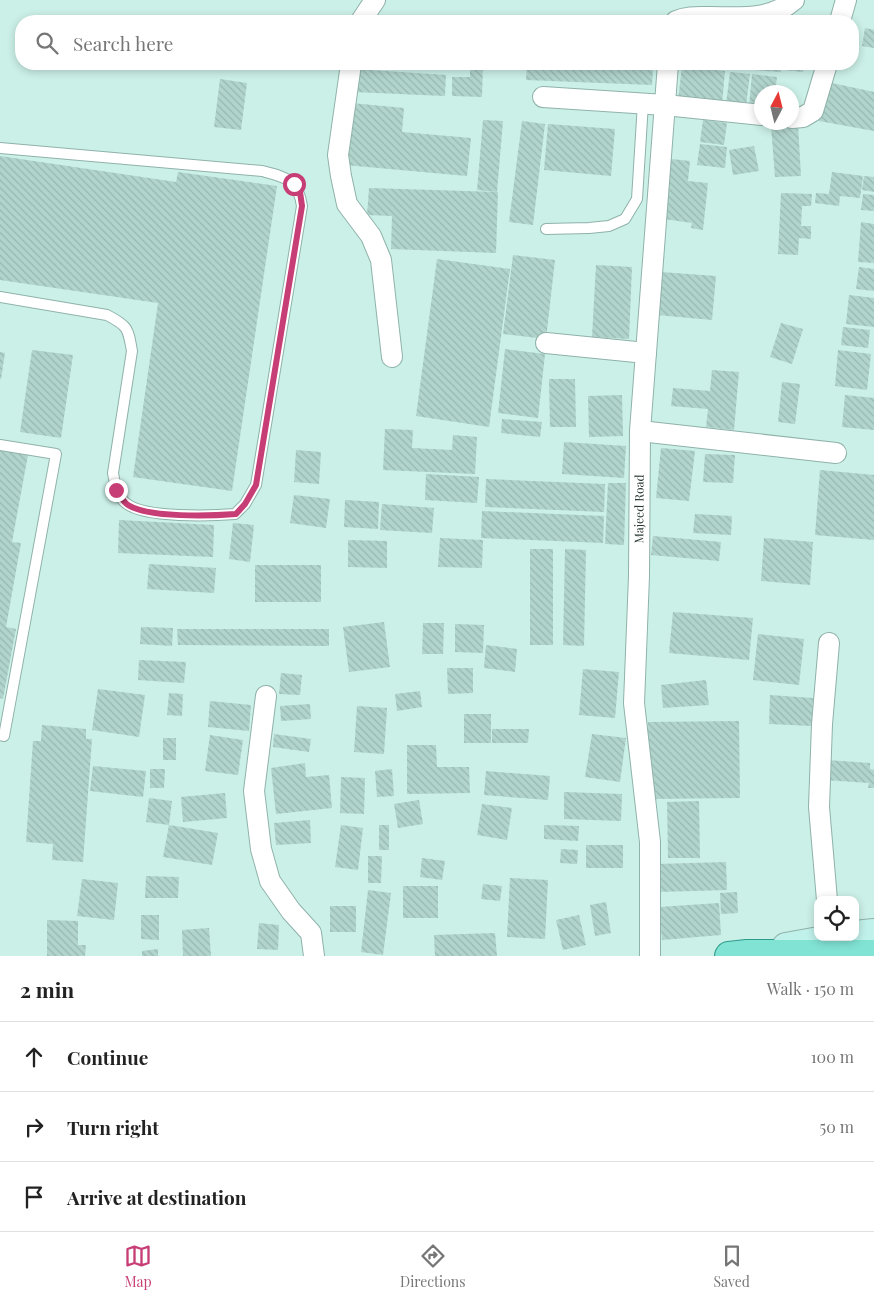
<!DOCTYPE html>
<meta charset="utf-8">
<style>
:root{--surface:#fff;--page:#f2f2f2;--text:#222;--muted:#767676;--line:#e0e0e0;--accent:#c73d75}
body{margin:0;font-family:"Playfair Display",serif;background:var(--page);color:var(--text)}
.controls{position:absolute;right:15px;bottom:15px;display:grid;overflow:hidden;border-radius:10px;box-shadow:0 2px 8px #0003}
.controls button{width:45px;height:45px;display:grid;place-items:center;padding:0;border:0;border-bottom:1px solid var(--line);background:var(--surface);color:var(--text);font:25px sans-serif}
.compass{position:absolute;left:754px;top:85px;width:45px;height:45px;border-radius:50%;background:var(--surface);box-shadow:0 2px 8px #0003;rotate:7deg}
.stop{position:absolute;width:15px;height:15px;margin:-11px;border:4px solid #c73d75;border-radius:50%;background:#fff}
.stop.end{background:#c73d75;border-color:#fff;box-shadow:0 1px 5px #0008}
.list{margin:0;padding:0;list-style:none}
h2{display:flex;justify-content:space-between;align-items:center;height:65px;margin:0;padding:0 20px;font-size:21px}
h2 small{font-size:16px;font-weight:400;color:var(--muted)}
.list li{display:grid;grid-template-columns:32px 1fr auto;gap:15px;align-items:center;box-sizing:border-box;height:70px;padding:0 20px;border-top:1px solid var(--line)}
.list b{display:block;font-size:19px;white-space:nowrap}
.list em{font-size:16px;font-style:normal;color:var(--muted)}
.icon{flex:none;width:28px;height:28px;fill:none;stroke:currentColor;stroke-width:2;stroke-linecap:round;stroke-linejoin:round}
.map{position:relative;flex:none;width:874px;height:956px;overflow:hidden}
.search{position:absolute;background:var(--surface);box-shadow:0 2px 8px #0003;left:15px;right:15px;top:15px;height:55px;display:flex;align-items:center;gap:12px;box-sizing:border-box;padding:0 18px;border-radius:20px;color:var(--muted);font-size:19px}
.sheet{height:275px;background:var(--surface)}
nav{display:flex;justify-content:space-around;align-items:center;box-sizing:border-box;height:70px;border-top:1px solid var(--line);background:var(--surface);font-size:14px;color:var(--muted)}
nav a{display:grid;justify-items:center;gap:2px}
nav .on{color:var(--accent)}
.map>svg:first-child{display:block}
.building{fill:url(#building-back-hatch)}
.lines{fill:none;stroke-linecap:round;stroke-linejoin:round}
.lane-casing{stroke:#8fb2aa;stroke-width:12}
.street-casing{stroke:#8fb2aa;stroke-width:22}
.secondary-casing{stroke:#8fb2aa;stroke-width:30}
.primary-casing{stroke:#2c9b8a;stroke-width:30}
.lane{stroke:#fff;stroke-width:10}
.street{stroke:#fff;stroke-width:20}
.secondary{stroke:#c0f1ea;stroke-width:28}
.primary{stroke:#81e3d4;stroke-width:28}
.route{stroke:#c73d75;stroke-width:6}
.labels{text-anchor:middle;stroke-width:4;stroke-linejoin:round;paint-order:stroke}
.street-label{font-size:12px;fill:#293835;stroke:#cbf0e7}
</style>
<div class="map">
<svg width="874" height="956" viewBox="0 0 874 956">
<defs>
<pattern id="building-back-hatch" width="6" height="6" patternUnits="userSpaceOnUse" patternTransform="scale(1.25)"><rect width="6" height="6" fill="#b1d5cd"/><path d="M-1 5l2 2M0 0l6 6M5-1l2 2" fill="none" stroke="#98b8b1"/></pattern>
</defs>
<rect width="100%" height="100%" fill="#cbf0e7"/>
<g class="building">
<polygon points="865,28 874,30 874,48 862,46"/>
<polygon points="470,64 483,64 482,97 452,96 452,77 470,77"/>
<polygon points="527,64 568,64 653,68 652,85 526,80"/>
<polygon points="754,64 781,64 781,72 753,70"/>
<polygon points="785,64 804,64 803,72 784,70"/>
<polygon points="682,66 725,71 722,105 678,100"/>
<polygon points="355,69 446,75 445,96 353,92"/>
<polygon points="730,72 750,74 746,106 726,104"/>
<polygon points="752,74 777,77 775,92 762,92 762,107 749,106"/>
<polygon points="220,79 247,83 241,130 214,127"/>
<polygon points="827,82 874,92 874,131 819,121"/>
<polygon points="351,103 404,108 402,132 471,138 467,176 345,165"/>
<polygon points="483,120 503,121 497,192 477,190"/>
<polygon points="703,120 727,123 724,145 700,142"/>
<polygon points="522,121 545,124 533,225 509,222"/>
<polygon points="548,124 615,129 611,176 544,170"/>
<polygon points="798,124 801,176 775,177 771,126"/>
<polygon points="700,144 727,147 725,168 697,165"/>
<polygon points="754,146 759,171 733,175 729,150"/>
<polygon points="0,156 176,182 178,172 277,186 232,491 133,477 158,303 0,280"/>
<polygon points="671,159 690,161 688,181 708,183 703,230 691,228 692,223 664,219"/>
<polygon points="832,172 863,176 860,198 840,196 839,206 815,203 816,193 829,194"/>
<polygon points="864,176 874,177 874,192 862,190"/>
<polygon points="369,188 498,192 496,253 391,249 392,216 367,215"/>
<polygon points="781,193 812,194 811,206 802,206 801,226 811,226 811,239 799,238 798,255 778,254"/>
<polygon points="863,194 874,195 874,211 861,210"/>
<polygon points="861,222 874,224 874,263 858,262"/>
<polygon points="513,255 555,260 546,339 503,334"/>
<polygon points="437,259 510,269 489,427 416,416"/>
<polygon points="596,265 632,267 629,339 592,337"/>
<polygon points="859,267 874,269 874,291 856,289"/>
<polygon points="661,272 716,276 712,320 657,315"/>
<polygon points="849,295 874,298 874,327 846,324"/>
<polygon points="781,323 803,329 792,364 770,357"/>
<polygon points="843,327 870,330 868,348 841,345"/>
<polygon points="505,349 545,354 538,418 498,413"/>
<polygon points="32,350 73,355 61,438 20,432"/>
<polygon points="838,350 871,354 867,390 835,386"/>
<polygon points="0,352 5,353 1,379 0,379"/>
<polygon points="712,370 739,372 734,430 706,427 708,409 671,406 673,388 710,391"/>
<polygon points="549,379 575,379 576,427 550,427"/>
<polygon points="782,382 800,384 795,424 778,422"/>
<polygon points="622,395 623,436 589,437 588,396"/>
<polygon points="845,395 874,398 874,430 842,427"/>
<polygon points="502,419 542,422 540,437 501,433"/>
<polygon points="385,429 413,430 412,448 452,450 453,435 477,437 475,474 383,470"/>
<polygon points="564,442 626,446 624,478 562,474"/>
<polygon points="661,448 695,451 689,501 656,498"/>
<polygon points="0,450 28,455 12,542 21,543 6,627 16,629 3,699 0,698"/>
<polygon points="296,450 321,452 319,484 294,482"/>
<polygon points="705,454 735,455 733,483 703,482"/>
<polygon points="820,470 874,475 874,540 815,535"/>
<polygon points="426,474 479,477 477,503 425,500"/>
<polygon points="486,479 605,484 604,512 485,507"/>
<polygon points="608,483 626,483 624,545 605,544"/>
<polygon points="294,495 330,499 326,528 290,523"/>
<polygon points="345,500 379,502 378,529 344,527"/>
<polygon points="382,504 434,508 432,533 380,530"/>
<polygon points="482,511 604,516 603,543 481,538"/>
<polygon points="695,514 732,516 731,535 693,533"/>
<polygon points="119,520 214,525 213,557 118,553"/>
<polygon points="233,523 254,525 250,562 229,559"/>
<polygon points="653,536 721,542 719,561 651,555"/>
<polygon points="440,538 483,540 482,568 438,567"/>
<polygon points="764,538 813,542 810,585 761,581"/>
<polygon points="348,540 387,541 387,568 348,567"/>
<rect x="530" y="549" width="23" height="96"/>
<polygon points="565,549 586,550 584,646 563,645"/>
<polygon points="149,564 216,568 214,593 147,589"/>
<rect x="255" y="565" width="66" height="37"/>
<polygon points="673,612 753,618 749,660 669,653"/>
<polygon points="384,622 390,667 349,672 343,627"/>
<polygon points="423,623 444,623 443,654 422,654"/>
<polygon points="455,624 484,625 483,653 455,652"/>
<polygon points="141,627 173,628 172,646 140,644"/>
<polygon points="177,629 329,629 329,646 178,645"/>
<polygon points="758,634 804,639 799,685 753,680"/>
<polygon points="486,645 517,649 515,672 484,668"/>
<polygon points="139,660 186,662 184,683 138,680"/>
<polygon points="447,668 473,668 473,693 448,694"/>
<polygon points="583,669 619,672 615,718 579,715"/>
<polygon points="281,673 302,675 300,695 279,694"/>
<polygon points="706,680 709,705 663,708 661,685"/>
<polygon points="98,689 145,695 139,737 92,730"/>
<polygon points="420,691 422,707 397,711 395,694"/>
<polygon points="169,693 183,694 182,716 167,715"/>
<polygon points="770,695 813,698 812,726 769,724"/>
<polygon points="210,701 251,705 249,731 208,727"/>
<polygon points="310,704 311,719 281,721 280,706"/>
<polygon points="357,706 387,708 384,754 354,752"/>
<rect x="464" y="714" width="27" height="29"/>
<polygon points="739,721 740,798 649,799 648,722"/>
<polygon points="42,725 86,729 86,739 92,739 83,862 52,860 53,844 26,842 33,741 41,741"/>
<polygon points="492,729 529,729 528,743 492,743"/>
<polygon points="274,734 311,739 309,752 273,747"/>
<polygon points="592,734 626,738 620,782 585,777"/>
<polygon points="210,735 243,740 238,775 205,771"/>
<rect x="163" y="738" width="13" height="22"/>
<polygon points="407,745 436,745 437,767 469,767 470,793 407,794"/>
<polygon points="827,760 870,763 870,769 874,770 874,788 868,788 869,783 825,780"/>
<polygon points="305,763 306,777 329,775 332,808 276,814 271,768"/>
<polygon points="93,766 146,771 143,797 90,791"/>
<polygon points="150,769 165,769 164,788 150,788"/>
<polygon points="392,769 394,796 377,797 375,771"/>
<polygon points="486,771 550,776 548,800 484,795"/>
<polygon points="341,777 365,778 364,814 340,813"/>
<polygon points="564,792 622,794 621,821 564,819"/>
<polygon points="225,793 227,818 183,822 181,797"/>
<polygon points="149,798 172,801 169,825 146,822"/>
<polygon points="419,800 423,824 398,828 394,804"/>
<polygon points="699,801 700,858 668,858 667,802"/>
<polygon points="482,804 512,808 507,840 477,835"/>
<polygon points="310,820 311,843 276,845 274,823"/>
<polygon points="169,825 218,833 212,865 163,857"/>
<polygon points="341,825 363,828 358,870 335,867"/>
<rect x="379" y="825" width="10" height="25"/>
<polygon points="544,825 579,826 578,841 544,839"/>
<rect x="586" y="845" width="37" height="23"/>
<polygon points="561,849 578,850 577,864 560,863"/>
<polygon points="368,856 382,856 381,883 368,883"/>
<polygon points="422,858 445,861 442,880 420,877"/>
<polygon points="726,862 727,890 658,892 657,864"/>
<polygon points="146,876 179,877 178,898 145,898"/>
<polygon points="510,878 548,880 545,939 507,937"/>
<polygon points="82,879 118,883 114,920 77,916"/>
<polygon points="483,884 502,886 500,901 481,899"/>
<rect x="403" y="886" width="35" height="32"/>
<polygon points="368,890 391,893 383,955 361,952"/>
<polygon points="737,892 738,913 721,914 720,893"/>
<polygon points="606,902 611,933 595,936 590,905"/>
<polygon points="719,903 721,935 662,940 659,907"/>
<rect x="330" y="906" width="26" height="26"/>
<polygon points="141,915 159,915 159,940 141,939"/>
<polygon points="579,915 586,945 563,950 556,920"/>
<polygon points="47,920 78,921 78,945 86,945 85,956 47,956"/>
<polygon points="259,923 279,925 278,950 257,949"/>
<polygon points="209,928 211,956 183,956 182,930"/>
<polygon points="495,933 497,956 435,956 434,935"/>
<polygon points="158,949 158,956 142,956 142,951"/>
</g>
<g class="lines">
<g class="lane-casing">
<g id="lane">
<path d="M0,148L262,171C285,177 298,179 302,206L256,485L245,504L235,514C211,516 146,518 127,504C117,497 115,484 113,473L132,351C128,328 128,326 107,315L0,297"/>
<polyline points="546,229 589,228 609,226 625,219 637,199 643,103"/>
<polyline points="0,445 56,454 4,736 0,735"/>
</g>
</g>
<g class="street-casing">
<g id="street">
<polyline points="361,21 375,0"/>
<path d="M676,21C687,16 698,17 710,17C740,17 770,21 794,0"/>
<polyline points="840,21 846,0"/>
<polyline points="351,64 338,155 341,176 347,204 371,236 381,260 392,357"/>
<polyline points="543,97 665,105 762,115"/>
<polyline points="792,118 803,117 813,111 827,64"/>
<polyline points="546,343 646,353"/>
<polyline points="640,431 836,453"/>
<polyline points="266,696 254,791 261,849 270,881 291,911 311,933 314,956"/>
<polyline points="827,900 819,807 822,724 829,643"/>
<path id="s1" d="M650,956V842L634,703L639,576L640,431L668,64"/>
</g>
</g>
<g class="secondary-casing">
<g id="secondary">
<polyline points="855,935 874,933"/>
<polyline points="786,947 841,937"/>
</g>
</g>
<g class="primary-casing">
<polyline id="primary" points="729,956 747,954 874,954"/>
</g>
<use href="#lane" class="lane"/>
<use href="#street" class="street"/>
<use href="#secondary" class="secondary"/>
<use href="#primary" class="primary"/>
</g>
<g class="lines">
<path class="route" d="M116,490C120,495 123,502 128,505C149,518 210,516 236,514L245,504L256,485L302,206L300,192L294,184"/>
</g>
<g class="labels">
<g class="street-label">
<text dy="4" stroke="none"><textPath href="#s1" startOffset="448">Majeed Road</textPath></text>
</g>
</g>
</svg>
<div class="controls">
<button><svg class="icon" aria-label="locate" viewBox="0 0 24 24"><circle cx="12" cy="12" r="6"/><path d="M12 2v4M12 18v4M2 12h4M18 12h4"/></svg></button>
</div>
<svg class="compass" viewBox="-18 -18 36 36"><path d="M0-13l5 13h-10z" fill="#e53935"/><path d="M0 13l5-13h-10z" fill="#767676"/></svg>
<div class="stop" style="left:294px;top:184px"></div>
<div class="stop end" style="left:116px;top:490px"></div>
<div class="search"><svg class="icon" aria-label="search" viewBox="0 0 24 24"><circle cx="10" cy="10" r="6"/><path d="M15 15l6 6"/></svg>Search here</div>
</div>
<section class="sheet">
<h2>2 min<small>Walk · 150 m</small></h2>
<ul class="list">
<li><svg class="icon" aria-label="ahead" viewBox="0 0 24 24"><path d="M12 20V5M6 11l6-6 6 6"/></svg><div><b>Continue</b></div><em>100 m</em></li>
<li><svg class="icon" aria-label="right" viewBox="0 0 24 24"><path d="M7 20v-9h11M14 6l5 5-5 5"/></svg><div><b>Turn right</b></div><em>50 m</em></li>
<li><svg class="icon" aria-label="arrive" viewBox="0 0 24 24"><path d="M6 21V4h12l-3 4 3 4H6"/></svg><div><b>Arrive at destination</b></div></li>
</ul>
</section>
<nav>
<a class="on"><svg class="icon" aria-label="map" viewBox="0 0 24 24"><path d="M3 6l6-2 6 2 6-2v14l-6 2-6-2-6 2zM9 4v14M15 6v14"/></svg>Map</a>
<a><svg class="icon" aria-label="directions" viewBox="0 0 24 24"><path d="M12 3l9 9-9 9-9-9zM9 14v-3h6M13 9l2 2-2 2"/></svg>Directions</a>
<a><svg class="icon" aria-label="saved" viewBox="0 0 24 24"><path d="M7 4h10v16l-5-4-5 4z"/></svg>Saved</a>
</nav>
